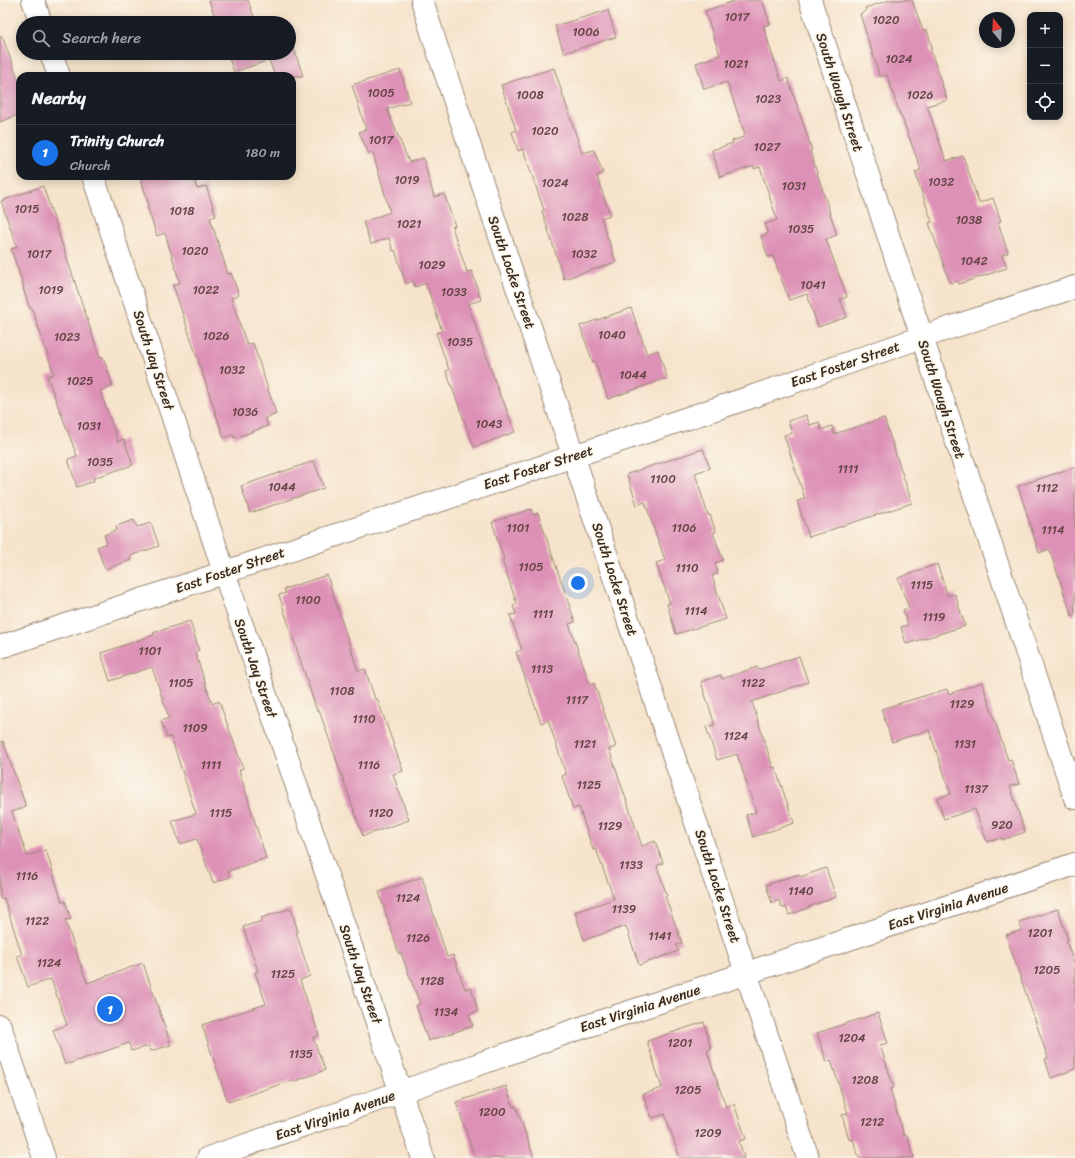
<!DOCTYPE html>
<meta charset="utf-8">
<style>
:root{--surface:#171b24;--page:#242831;--text:#f1f3f6;--muted:#9ea1a6;--line:#363941;--accent:#1a73e8}
body{margin:0;font-family:Sriracha,sans-serif;background:var(--page);color:var(--text)}
.controls{position:absolute;right:12px;top:12px;display:grid;overflow:hidden;border-radius:8px;box-shadow:0 2px 10px #0003}
.controls button{width:36px;height:36px;display:grid;place-items:center;padding:0;border:0;border-bottom:1px solid var(--line);background:var(--surface);color:var(--text);font:20px sans-serif}
.compass{position:absolute;left:979px;top:12px;width:36px;height:36px;border-radius:50%;background:var(--surface);box-shadow:0 2px 10px #0003;rotate:342deg}
.you{position:absolute;left:578px;top:583px;width:14px;height:14px;margin:-10px;border:3px solid #fff;border-radius:50%;background:#1a73e8;box-shadow:0 0 0 6px #1a73e833}
.badge{display:grid;place-items:center;width:26px;height:26px;border-radius:50%;background:var(--accent);color:#fff;font-size:13px;font-weight:700}
.pin{position:absolute;translate:-50% -50%;border:2px solid #fff;box-shadow:0 1px 4px #0006}
.list{margin:0;padding:0;list-style:none}
h2{display:flex;justify-content:space-between;align-items:center;height:52px;margin:0;padding:0 16px;font-size:17px}
h2 small{font-size:13px;font-weight:400;color:var(--muted)}
.list li{display:grid;grid-template-columns:26px 1fr auto;gap:12px;align-items:center;box-sizing:border-box;height:56px;padding:0 16px;border-top:1px solid var(--line)}
.list b{display:block;font-size:15px;white-space:nowrap}
.list p{margin:0;font-size:13px;white-space:nowrap;color:var(--muted)}
.list em{font-size:13px;font-style:normal;color:var(--muted)}
.icon{flex:none;width:22px;height:22px;fill:none;stroke:currentColor;stroke-width:2;stroke-linecap:round;stroke-linejoin:round}
.map{position:relative;flex:none;width:1075px;height:1158px;overflow:hidden}
.search{position:absolute;background:var(--surface);box-shadow:0 2px 10px #0003;left:16px;top:16px;width:280px;height:44px;display:flex;align-items:center;gap:10px;box-sizing:border-box;padding:0 14px;border-radius:22px;color:var(--muted);font-size:15px}
.panel{position:absolute;background:var(--surface);box-shadow:0 2px 10px #0003;left:16px;top:72px;width:280px;height:108px;border-radius:12px}
.map>svg:first-child{display:block}
.building{fill:#dd91b6}
.lines{fill:none;stroke-linecap:round;stroke-linejoin:round}
.minor-casing{stroke:#988674;stroke-width:24}
.minor{stroke:#fff;stroke-width:22}
.labels{text-anchor:middle;stroke-width:3.5;stroke-linejoin:round;paint-order:stroke}
.number-label{font-size:12px;fill:#644444}
.street-label{font-size:14px;fill:#3b2a1e;stroke:#fbf7ec}
</style>
<div class="map">
<svg width="1075" height="1158" viewBox="0 0 1075 1158">
<rect width="100%" height="100%" fill="#fbf7ec"/>
<filter id="ink" filterUnits="userSpaceOnUse"><feTurbulence type="fractalNoise" baseFrequency=".025" numOctaves="2"/><feDisplacementMap in="SourceGraphic" scale="8" xChannelSelector="R" yChannelSelector="G"/><feConvolveMatrix kernelMatrix="1 2 1 2 8 2 1 2 1" color-interpolation-filters="sRGB"/></filter>
<filter id="wash" filterUnits="userSpaceOnUse"><feTurbulence type="fractalNoise" baseFrequency=".012" numOctaves="4" result="noise"/><feDisplacementMap in="SourceGraphic" scale="16" xChannelSelector="R" yChannelSelector="G"/><feGaussianBlur stdDeviation="0.9" result="paint"/><feColorMatrix in="noise" values="0 0 0 0 0 0 0 0 0 0 0 0 0 0 0 0 0 1.4 0 .05"/><feComposite in="paint" operator="in"/></filter>
<g filter="url(#wash)">
<rect width="100%" height="100%" fill="#f6e3cb"/>
<g id="blocks">
<g class="building">
<polygon points="209,0 248,0 256,23 217,23"/>
<polygon points="737,0 762,0 770,24 763,26 781,81 788,78 812,150 810,151 837,235 826,239 847,297 840,299 847,317 818,327 807,294 789,300 773,256 768,257 761,236 768,234 765,224 777,220 760,167 754,169 754,166 720,177 712,150 733,143 732,141 744,137 744,135 745,134 727,82 704,89 696,63 720,55 705,11"/>
<polygon points="890,0 912,0 923,31 927,30 932,47 930,48 947,100 927,106 946,161 963,156 979,203 993,198 1001,221 998,222 1008,253 1002,255 1007,268 959,284 958,281 950,283 929,223 932,222 915,172 921,170 901,115 900,115 887,75 880,77 860,14 866,11 865,8"/>
<polygon points="608,10 616,37 564,53 555,26"/>
<polygon points="289,34 303,76 275,76 269,60 234,72 227,53 289,53"/>
<polygon points="0,36 2,36 20,84 20,114 0,122"/>
<polygon points="554,68 581,150 582,153 594,150 603,173 597,176 610,215 601,218 616,262 564,279 542,211 544,210 523,149 518,151 512,132 516,130 501,85"/>
<polygon points="400,70 410,102 387,109 409,162 423,158 434,197 444,194 455,226 452,227 467,272 472,271 481,300 468,304 502,401 503,400 515,432 474,447 446,371 449,370 436,333 442,331 426,283 415,287 413,281 406,284 395,250 393,251 389,238 371,244 363,222 390,212 373,153 369,154 359,132 366,129 352,85"/>
<polygon points="140,176 193,176 197,189 206,186 216,216 210,218 228,274 231,273 239,295 231,298 247,345 253,343 276,414 265,418 268,426 234,438 233,434 224,438 173,285 180,283 165,233 157,236 147,206 149,205"/>
<polygon points="43,186 100,358 103,357 113,386 100,391 118,442 124,439 133,465 93,478 94,481 77,487 68,459 77,456 47,376 54,374 32,308 30,309 23,288 24,287 11,249 17,247 1,201"/>
<polygon points="631,308 647,354 658,350 667,378 608,399 595,362 593,362 580,326"/>
<polygon points="806,415 810,425 819,422 821,430 832,426 834,434 884,418 912,503 809,537 797,501 805,499 784,435 792,433 788,421"/>
<polygon points="703,449 710,468 695,473 708,515 710,515 716,532 713,533 723,560 715,563 718,573 712,576 726,619 676,634 667,604 670,603 656,563 665,560 645,502 637,505 627,474"/>
<polygon points="314,461 324,488 250,513 241,486"/>
<polygon points="1075,467 1075,615 1072,616 1049,549 1039,553 1018,486"/>
<polygon points="531,509 533,515 538,513 575,622 569,624 590,685 594,683 616,747 609,749 642,846 655,841 663,863 657,866 667,896 665,896 682,943 676,945 679,951 639,965 626,926 584,940 575,912 614,899 596,849 593,850 579,807 573,809 562,776 566,774 548,720 541,723 516,652 522,650 510,615 516,614 513,606 517,604 502,560 504,559 492,522"/>
<polygon points="134,520 137,527 151,523 159,546 130,556 131,560 105,569 97,547 107,543 104,535 117,530 116,526"/>
<polygon points="937,564 948,596 955,594 965,626 906,644 901,627 908,625 903,610 909,608 898,578"/>
<polygon points="327,575 358,671 365,669 375,699 377,698 403,771 393,774 409,820 363,836 319,710 317,711 279,595 286,593 284,589"/>
<polygon points="190,621 199,650 195,652 212,704 219,701 243,768 239,770 266,858 228,871 230,877 213,883 197,839 180,844 172,821 196,814 171,737 167,738 161,721 169,718 152,667 110,681 101,653 154,635 153,633"/>
<polygon points="799,656 808,682 752,702 773,768 775,767 794,823 753,837 746,815 756,812 737,754 717,760 706,727 715,725 701,682 721,675 722,679 757,667 758,670"/>
<polygon points="982,682 1008,760 1011,759 1019,784 1010,786 1025,832 1002,840 1002,838 987,842 975,809 944,819 937,798 951,794 929,730 892,742 881,709 947,689 949,694"/>
<polygon points="3,741 26,807 12,812 27,856 46,850 62,902 65,901 71,919 65,920 87,983 143,963 171,1045 151,1051 149,1046 131,1051 129,1043 65,1065 53,1030 67,1025 51,979 28,987 17,956 22,955 4,898 0,899 0,742"/>
<polygon points="826,868 836,897 808,907 808,908 789,915 786,907 782,908 779,900 772,903 766,885 799,874 800,877"/>
<polygon points="422,877 447,957 453,955 465,989 471,987 478,1011 469,1014 473,1026 428,1041 416,1005 420,1004 401,953 399,954 379,892"/>
<polygon points="291,908 298,932 296,932 310,976 300,980 319,1035 313,1038 325,1070 293,1082 293,1080 228,1102 202,1025 266,1004 255,972 258,971 243,927 262,921 261,918"/>
<polygon points="1058,909 1068,940 1066,941 1075,965 1075,1069 1051,1078 1045,1059 1048,1058 1006,935 1022,930 1019,922"/>
<polygon points="878,1013 888,1043 880,1045 894,1088 890,1089 904,1136 907,1135 914,1158 859,1158 853,1139 849,1140 842,1115 848,1113 831,1060 827,1062 817,1033"/>
<polygon points="704,1022 711,1049 707,1051 726,1107 734,1104 746,1139 739,1141 744,1158 680,1158 665,1114 652,1118 643,1094 662,1088 647,1041"/>
<polygon points="506,1086 513,1107 516,1106 534,1158 475,1158 456,1102"/>
</g>
</g>
</g>
<g filter="url(#ink)">
<use href="#blocks" fill-opacity="0" stroke="#988674" stroke-width="1"/>
<g class="lines">
<g class="minor-casing">
<g id="minor">
<polyline points="33,0 41,23"/>
<polyline points="422,0 435,42 808,1158"/>
<polyline points="810,0 1075,798"/>
<polyline points="51,53 59,76"/>
<polyline points="93,176 224,572 423,1158"/>
<polyline points="0,647 748,398 922,337 1075,287"/>
<polyline points="0,1026 44,1158"/>
<polyline points="208,1158 401,1092 569,1032 1075,864"/>
</g>
</g>
<use href="#minor" class="minor"/>
</g>
</g>
<g class="labels">
<g class="number-label">
<text x="737" y="21">1017</text>
<text x="886" y="24">1020</text>
<text x="586" y="36">1006</text>
<text x="899" y="63">1024</text>
<text x="736" y="68">1021</text>
<text x="381" y="97">1005</text>
<text x="530" y="99">1008</text>
<text x="920" y="99">1026</text>
<text x="768" y="103">1023</text>
<text x="545" y="135">1020</text>
<text x="381" y="144">1017</text>
<text x="767" y="151">1027</text>
<text x="407" y="184">1019</text>
<text x="941" y="186">1032</text>
<text x="555" y="187">1024</text>
<text x="794" y="190">1031</text>
<text x="27" y="213">1015</text>
<text x="182" y="215">1018</text>
<text x="575" y="221">1028</text>
<text x="969" y="224">1038</text>
<text x="409" y="228">1021</text>
<text x="801" y="233">1035</text>
<text x="195" y="255">1020</text>
<text x="39" y="258">1017</text>
<text x="584" y="258">1032</text>
<text x="974" y="265">1042</text>
<text x="432" y="269">1029</text>
<text x="813" y="289">1041</text>
<text x="51" y="294">1019</text>
<text x="206" y="294">1022</text>
<text x="454" y="296">1033</text>
<text x="612" y="339">1040</text>
<text x="216" y="340">1026</text>
<text x="67" y="341">1023</text>
<text x="460" y="346">1035</text>
<text x="232" y="374">1032</text>
<text x="633" y="379">1044</text>
<text x="80" y="385">1025</text>
<text x="245" y="416">1036</text>
<text x="489" y="428">1043</text>
<text x="89" y="430">1031</text>
<text x="100" y="466">1035</text>
<text x="848" y="473">1111</text>
<text x="663" y="483">1100</text>
<text x="282" y="491">1044</text>
<text x="1047" y="492">1112</text>
<text x="518" y="532">1101</text>
<text x="684" y="532">1106</text>
<text x="1053" y="534">1114</text>
<text x="531" y="571">1105</text>
<text x="687" y="572">1110</text>
<text x="922" y="589">1115</text>
<text x="308" y="604">1100</text>
<text x="696" y="615">1114</text>
<text x="543" y="618">1111</text>
<text x="934" y="621">1119</text>
<text x="150" y="655">1101</text>
<text x="542" y="673">1113</text>
<text x="181" y="687">1105</text>
<text x="753" y="687">1122</text>
<text x="342" y="695">1108</text>
<text x="577" y="704">1117</text>
<text x="962" y="708">1129</text>
<text x="364" y="723">1110</text>
<text x="195" y="732">1109</text>
<text x="736" y="740">1124</text>
<text x="585" y="748">1121</text>
<text x="965" y="748">1131</text>
<text x="211" y="769">1111</text>
<text x="369" y="769">1116</text>
<text x="589" y="789">1125</text>
<text x="976" y="793">1137</text>
<text x="221" y="817">1115</text>
<text x="381" y="817">1120</text>
<text x="1002" y="829">920</text>
<text x="610" y="830">1129</text>
<text x="631" y="869">1133</text>
<text x="27" y="880">1116</text>
<text x="801" y="895">1140</text>
<text x="408" y="902">1124</text>
<text x="624" y="913">1139</text>
<text x="37" y="925">1122</text>
<text x="1040" y="937">1201</text>
<text x="660" y="940">1141</text>
<text x="418" y="942">1126</text>
<text x="49" y="967">1124</text>
<text x="1047" y="974">1205</text>
<text x="283" y="978">1125</text>
<text x="432" y="985">1128</text>
<text x="446" y="1016">1134</text>
<text x="852" y="1042">1204</text>
<text x="680" y="1047">1201</text>
<text x="301" y="1058">1135</text>
<text x="865" y="1084">1208</text>
<text x="688" y="1094">1205</text>
<text x="492" y="1116">1200</text>
<text x="872" y="1126">1212</text>
<text x="708" y="1137">1209</text>
</g>
<g class="street-label">
<text transform="translate(840 92) rotate(72)" y="5">South Waugh Street</text>
<text transform="translate(512 272) rotate(71)" y="5">South Locke Street</text>
<text transform="translate(154 360) rotate(72)" y="5">South Jay Street</text>
<text transform="translate(845 364) rotate(-19)" y="5">East Foster Street</text>
<text transform="translate(942 399) rotate(72)" y="5">South Waugh Street</text>
<text transform="translate(538 467) rotate(-18)" y="5">East Foster Street</text>
<text transform="translate(230 570) rotate(-19)" y="5">East Foster Street</text>
<text transform="translate(615 579) rotate(72)" y="5">South Locke Street</text>
<text transform="translate(256 668) rotate(71)" y="5">South Jay Street</text>
<text transform="translate(718 886) rotate(72)" y="5">South Locke Street</text>
<text transform="translate(948 906) rotate(-18)" y="5">East Virginia Avenue</text>
<text transform="translate(361 974) rotate(71)" y="5">South Jay Street</text>
<text transform="translate(640 1008) rotate(-18)" y="5">East Virginia Avenue</text>
<text transform="translate(335 1115) rotate(-19)" y="5">East Virginia Avenue</text>
</g>
</g>
</svg>
<div class="controls">
<button>+</button>
<button>−</button>
<button><svg class="icon" aria-label="locate" viewBox="0 0 24 24"><circle cx="12" cy="12" r="6"/><path d="M12 2v4M12 18v4M2 12h4M18 12h4"/></svg></button>
</div>
<svg class="compass" viewBox="-18 -18 36 36"><path d="M0-13l5 13h-10z" fill="#e53935"/><path d="M0 13l5-13h-10z" fill="#9ea1a6"/></svg>
<div class="you"></div>
<div class="pin badge" style="left:110px;top:1009px">1</div>
<div class="search"><svg class="icon" aria-label="search" viewBox="0 0 24 24"><circle cx="10" cy="10" r="6"/><path d="M15 15l6 6"/></svg>Search here</div>
<section class="panel">
<h2>Nearby<small></small></h2>
<ul class="list">
<li><span class="badge">1</span><div><b>Trinity Church</b><p>Church</p></div><em>180 m</em></li>
</ul>
</section>
</div>
